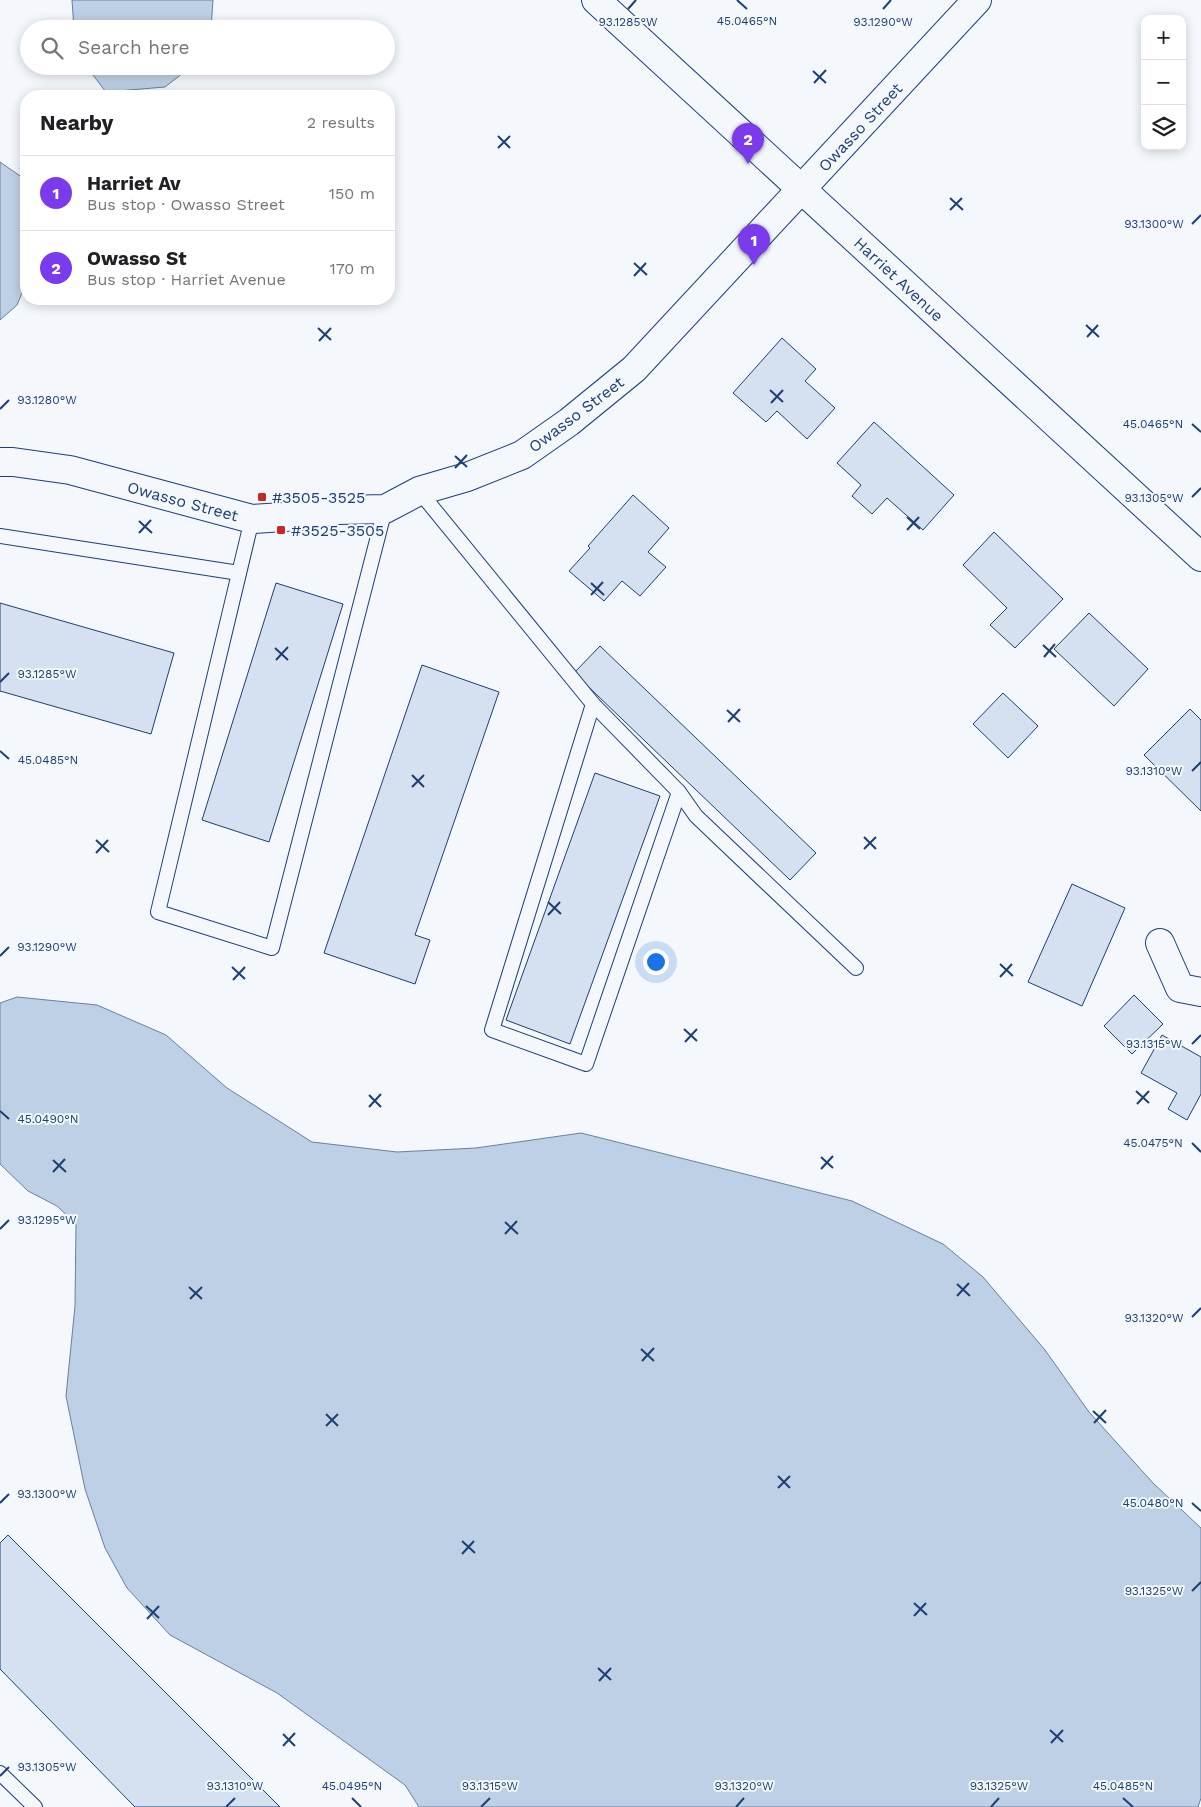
<!DOCTYPE html>
<meta charset="utf-8">
<style>
:root{--surface:#fff;--page:#f2f2f2;--text:#202124;--muted:#757577;--line:#e0e0e0;--accent:#7c3aed}
body{margin:0;font-family:"Work Sans",sans-serif;background:var(--page);color:var(--text)}
.controls{position:absolute;right:15px;top:15px;display:grid;overflow:hidden;border-radius:10px;box-shadow:0 2px 12px #0003}
.controls button{width:45px;height:45px;display:grid;place-items:center;padding:0;border:0;border-bottom:1px solid var(--line);background:var(--surface);color:var(--text);font:25px sans-serif}
.you{position:absolute;left:655px;top:961px;width:18px;height:18px;margin:-12px;border:4px solid #fff;border-radius:50%;background:#1a73e8;box-shadow:0 0 0 8px #1a73e833}
.badge{display:grid;place-items:center;width:32px;height:32px;border-radius:50%;background:var(--accent);color:#fff;font-size:16px;font-weight:700}
.pin{position:absolute;translate:-50% -41px;filter:drop-shadow(0 1px 2px #0008)}
.pin::after{content:'';position:absolute;top:26px;width:18px;height:15px;background:inherit;clip-path:polygon(0 0,100% 0,50% 100%)}
.list{margin:0;padding:0;list-style:none}
h2{display:flex;justify-content:space-between;align-items:center;height:65px;margin:0;padding:0 20px;font-size:21px}
h2 small{font-size:16px;font-weight:400;color:var(--muted)}
.list li{display:grid;grid-template-columns:32px 1fr auto;gap:15px;align-items:center;box-sizing:border-box;height:75px;padding:0 20px;border-top:1px solid var(--line)}
.list b{display:block;font-size:19px;white-space:nowrap}
.list p{margin:0;font-size:16px;white-space:nowrap;color:var(--muted)}
.list em{font-size:16px;font-style:normal;color:var(--muted)}
.icon{flex:none;width:28px;height:28px;fill:none;stroke:currentColor;stroke-width:2;stroke-linecap:round;stroke-linejoin:round}
.map{position:relative;flex:none;width:1201px;height:1807px;overflow:hidden}
.search{position:absolute;background:var(--surface);box-shadow:0 2px 12px #0003;left:20px;top:20px;width:375px;height:55px;display:flex;align-items:center;gap:12px;box-sizing:border-box;padding:0 18px;border-radius:28px;color:var(--muted);font-size:19px}
.panel{position:absolute;background:var(--surface);box-shadow:0 2px 12px #0003;left:20px;top:90px;width:375px;height:215px;border-radius:20px}
.map>svg:first-child{display:block}
.water{fill:#bed0e5;stroke:#687fa3}
.building{fill:#d5e0f0;stroke:#1d3f73}
.lines{fill:none;stroke-linecap:round;stroke-linejoin:round}
.service-casing{stroke:#1d3f73;stroke-width:16}
.minor-casing{stroke:#1d3f73;stroke-width:30}
.service{stroke:#f4f7fb;stroke-width:14}
.minor{stroke:#f4f7fb;stroke-width:28}
.ticks{fill:none;stroke:#1d3f73;stroke-width:2}
.poi-dot{fill:#c62828;stroke:#f4f7fb;stroke-width:2}
.labels{text-anchor:middle;stroke-width:4;stroke-linejoin:round;paint-order:stroke}
.street-label{font-size:16px;fill:#1d3f73;stroke:#f4f7fb}
.poi-label{font-size:16px;fill:#1d3f73;stroke:#f4f7fb;text-anchor:start}
.ticks-label{font-size:12px;text-anchor:middle;fill:#1d3f73;stroke:#f4f7fb;stroke-width:4;stroke-linejoin:round;paint-order:stroke}
</style>
<div class="map">
<svg width="1201" height="1807" viewBox="0 0 1201 1807">
<rect width="100%" height="100%" fill="#f4f7fb"/>
<g class="water">
<polygon points="72,0 213,0 211,29 74,29"/>
<polygon points="86,66 192,66 165,87 106,92"/>
<polygon points="0,162 26,180 26,283 17,305 0,320"/>
<polygon points="17,997 97,1005 166,1035 227,1088 312,1142 397,1152 476,1148 581,1133 852,1201 943,1244 983,1277 1045,1350 1089,1412 1153,1483 1201,1528 1201,1798 1198,1807 419,1807 405,1785 277,1693 170,1635 127,1588 105,1548 85,1489 66,1396 75,1306 76,1224 57,1206 28,1191 0,1164 0,1003"/>
</g>
<g class="building">
<polygon points="782,338 816,369 805,381 835,408 807,439 777,411 766,422 733,393"/>
<polygon points="874,422 954,495 923,530 887,498 872,514 852,496 861,485 837,463"/>
<polygon points="633,495 669,528 648,552 666,567 640,596 622,581 604,601 569,571 590,548 588,546"/>
<polygon points="994,532 1063,599 1015,648 990,625 1007,608 963,565"/>
<polygon points="276,583 343,604 269,842 202,820"/>
<polygon points="0,603 174,653 151,734 0,691"/>
<polygon points="1089,613 1148,669 1114,706 1054,649"/>
<polygon points="600,646 816,853 790,880 574,673"/>
<polygon points="422,665 499,692 415,935 430,940 415,984 324,953"/>
<polygon points="1003,693 1038,726 1008,758 973,724"/>
<polygon points="1190,709 1201,720 1201,811 1144,755"/>
<polygon points="595,773 660,796 570,1044 506,1020"/>
<polygon points="1072,884 1125,908 1082,1006 1028,982"/>
<polygon points="1134,995 1163,1024 1132,1054 1104,1026"/>
<polygon points="1162,1035 1201,1057 1201,1094 1187,1120 1168,1109 1177,1093 1141,1073"/>
<polygon points="8,1535 280,1807 135,1807 0,1669 0,1543"/>
</g>
<g class="lines">
<g class="service-casing">
<g id="service">
<polyline points="419,491 593,704 679,792 696,816 856,968"/>
<polyline points="252,519 158,912 272,948 385,509"/>
<polyline points="0,536 239,573"/>
<polyline points="593,704 492,1030 586,1064 679,792"/>
<polyline points="0,1773 35,1807"/>
</g>
</g>
<g class="minor-casing">
<g id="minor">
<polyline points="596,0 1201,557"/>
<polyline points="0,462 13,462 70,470 252,519 301,516 338,510 385,509 419,491 467,477 522,455 569,422 634,369 977,0"/>
<polyline points="1160,943 1180,988 1201,992"/>
</g>
</g>
<use href="#service" class="service"/>
<use href="#minor" class="minor"/>
</g>
<path class="ticks" d="M737,0L747,9M628,9L636,0M883,9L891,0M813,71L826,83M814,83L826,70M498,136L510,148M498,148L510,136M950,198L963,210M950,210L962,198M1192,224L1201,215M634,263L647,275M634,276L646,263M1086,325L1099,337M318,328L331,340M1087,337L1098,325M319,341L331,328M770,390L783,402M771,403L783,390M0,409L9,400M1192,424L1201,432M455,456L467,467M455,468L467,455M1192,497L1201,488M907,517L920,529M139,521L152,533M907,530L919,517M139,533L151,520M591,583L604,595M591,595L603,582M1043,645L1056,657M275,648L288,660M1044,657L1055,644M276,660L288,647M0,682L9,673M727,710L740,722M728,722L740,709M0,751L9,759M1192,771L1201,762M412,775L424,787M412,787L424,775M864,837L876,849M96,840L109,852M864,849L876,837M96,853L108,840M548,902L561,914M548,915L560,902M0,956L9,947M1000,964L1013,976M232,967L245,979M1000,977L1012,964M233,980L245,967M684,1029L697,1041M685,1042L697,1029M1192,1044L1201,1035M1136,1091L1149,1103M369,1095L381,1107M1137,1104L1149,1091M369,1107L381,1094M0,1111L9,1119M1192,1143L1201,1152M821,1157L833,1168M53,1160L66,1172M821,1169L833,1156M53,1172L65,1159M505,1222L518,1234M0,1229L9,1220M505,1234L517,1221M957,1284L970,1296M189,1287L202,1299M957,1296L969,1283M190,1299L202,1287M1192,1317L1201,1308M641,1349L654,1361M642,1361L654,1348M1093,1411L1106,1423M326,1414L338,1426M1094,1423L1106,1410M326,1426L338,1414M778,1476L790,1488M778,1488L790,1476M0,1503L9,1494M1192,1503L1201,1511M462,1541L475,1553M462,1554L474,1541M1192,1591L1201,1582M914,1603L927,1615M146,1606L159,1618M914,1616L926,1603M147,1619L159,1606M598,1668L611,1680M599,1681L611,1668M1050,1730L1063,1742M283,1734L295,1746M1051,1743L1063,1730M283,1746L295,1733M0,1776L9,1767M352,1798L361,1807M1123,1798L1133,1807M226,1807L235,1798M481,1807L490,1798M736,1807L744,1798M991,1807L999,1798"/>
<g class="poi-dot">
<rect x="257" y="492" width="10" height="10" rx="2.5"/>
<rect x="276" y="525" width="10" height="10" rx="2.5"/>
</g>
<g class="labels">
<g class="street-label">
<text transform="translate(860 127) rotate(-47)" y="6">Owasso Street</text>
<text transform="translate(899 279) rotate(43)" y="6">Harriet Avenue</text>
<text transform="translate(576 414) rotate(-37)" y="6">Owasso Street</text>
<text transform="translate(183 501) rotate(15)" y="6">Owasso Street</text>
</g>
<g class="poi-label">
<text x="272" y="503">#3505-3525</text>
<text x="291" y="536">#3525-3505</text>
</g>
</g>
<g class="ticks-label">
<text x="747" y="25">45.0465°N</text>
<text x="628" y="26">93.1285°W</text>
<text x="883" y="26">93.1290°W</text>
<text x="1154" y="228">93.1300°W</text>
<text x="47" y="404">93.1280°W</text>
<text x="1153" y="428">45.0465°N</text>
<text x="1154" y="502">93.1305°W</text>
<text x="47" y="678">93.1285°W</text>
<text x="48" y="764">45.0485°N</text>
<text x="1154" y="775">93.1310°W</text>
<text x="47" y="951">93.1290°W</text>
<text x="1154" y="1048">93.1315°W</text>
<text x="48" y="1123">45.0490°N</text>
<text x="1153" y="1147">45.0475°N</text>
<text x="47" y="1224">93.1295°W</text>
<text x="1154" y="1322">93.1320°W</text>
<text x="47" y="1498">93.1300°W</text>
<text x="1153" y="1507">45.0480°N</text>
<text x="1154" y="1595">93.1325°W</text>
<text x="47" y="1771">93.1305°W</text>
<text x="235" y="1790">93.1310°W</text>
<text x="490" y="1790">93.1315°W</text>
<text x="744" y="1790">93.1320°W</text>
<text x="999" y="1790">93.1325°W</text>
<text x="352" y="1790">45.0495°N</text>
<text x="1123" y="1790">45.0485°N</text>
</g>
</svg>
<div class="controls">
<button>+</button>
<button>−</button>
<button><svg class="icon" aria-label="layers" viewBox="0 0 24 24"><path d="M12 4l9 5-9 5-9-5zM3 14l9 5 9-5"/></svg></button>
</div>
<div class="you"></div>
<div class="pin badge" style="left:754px;top:265px">1</div>
<div class="pin badge" style="left:748px;top:164px">2</div>
<div class="search"><svg class="icon" aria-label="search" viewBox="0 0 24 24"><circle cx="10" cy="10" r="6"/><path d="M15 15l6 6"/></svg>Search here</div>
<section class="panel">
<h2>Nearby<small>2 results</small></h2>
<ul class="list">
<li><span class="badge">1</span><div><b>Harriet Av</b><p>Bus stop · Owasso Street</p></div><em>150 m</em></li>
<li><span class="badge">2</span><div><b>Owasso St</b><p>Bus stop · Harriet Avenue</p></div><em>170 m</em></li>
</ul>
</section>
</div>
